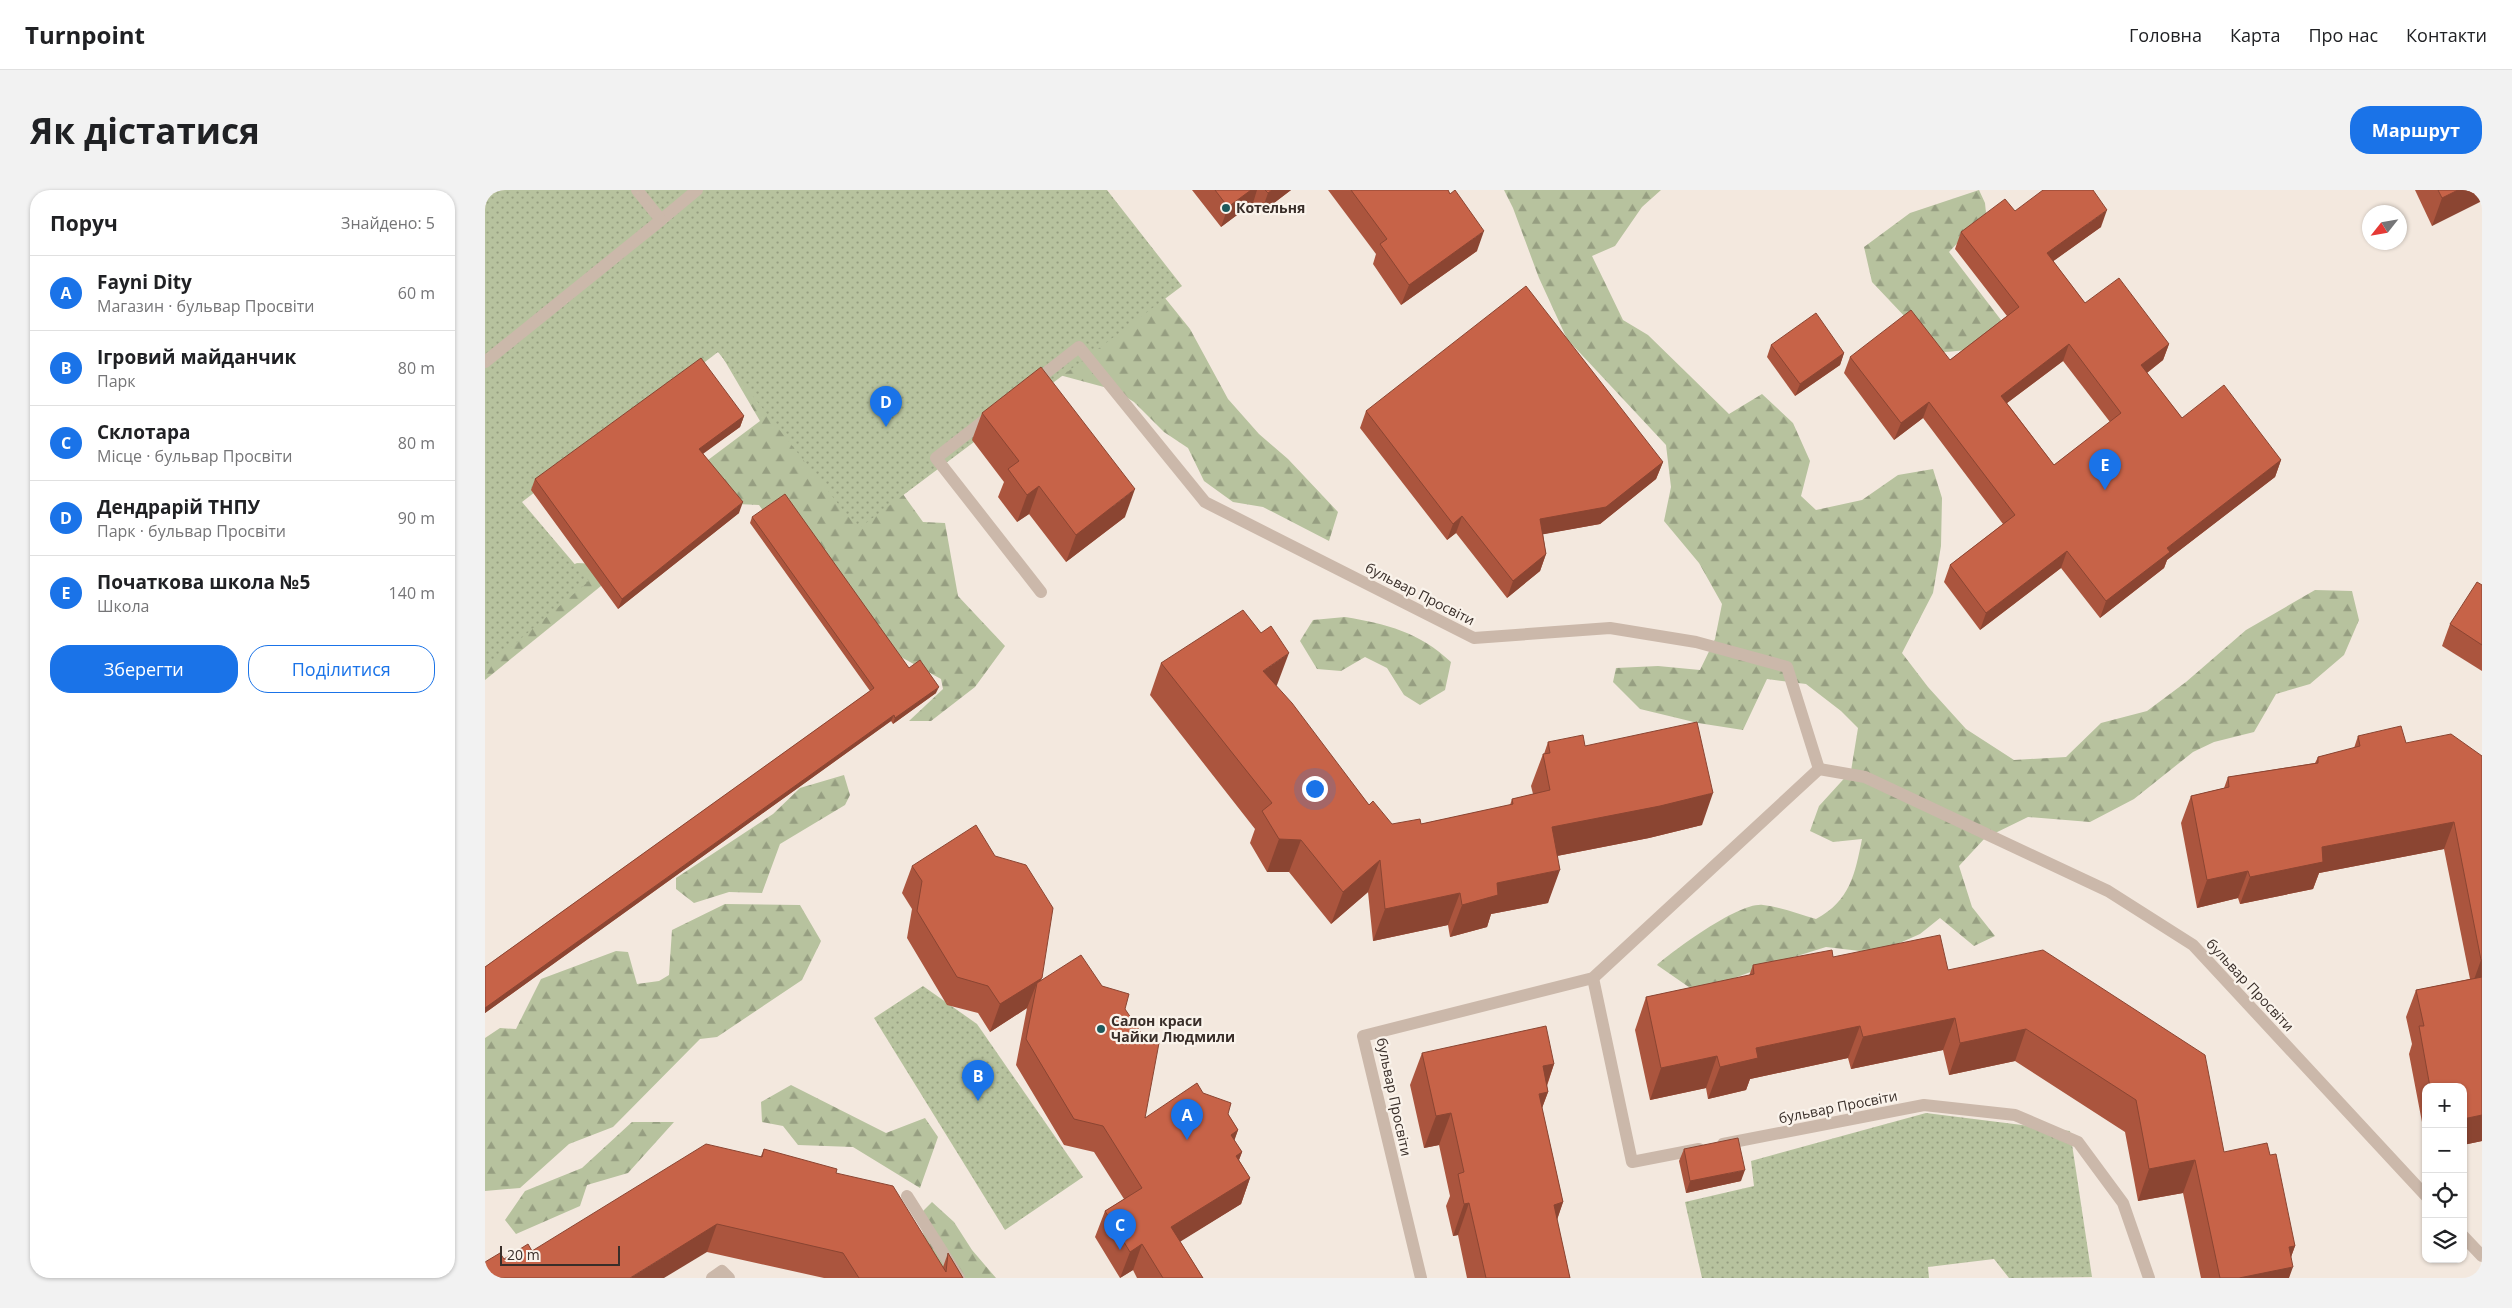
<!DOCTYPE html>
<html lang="uk">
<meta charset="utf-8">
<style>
:root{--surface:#fff;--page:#f2f2f2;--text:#202124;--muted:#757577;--line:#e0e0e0;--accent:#1a73e8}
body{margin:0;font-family:"Open Sans",sans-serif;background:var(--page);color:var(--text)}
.controls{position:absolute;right:15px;bottom:15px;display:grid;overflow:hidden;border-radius:10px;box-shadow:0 1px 4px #0004}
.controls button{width:45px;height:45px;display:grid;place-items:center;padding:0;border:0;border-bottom:1px solid var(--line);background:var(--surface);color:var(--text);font:25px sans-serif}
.compass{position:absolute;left:1877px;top:15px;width:45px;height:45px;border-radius:50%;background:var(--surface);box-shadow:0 1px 4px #0004;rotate:239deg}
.scale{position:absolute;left:15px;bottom:12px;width:120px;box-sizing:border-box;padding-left:5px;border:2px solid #392e29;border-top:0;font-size:14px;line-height:18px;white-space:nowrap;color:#392e29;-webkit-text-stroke:4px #faf3eb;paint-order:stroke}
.you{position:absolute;left:829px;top:598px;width:18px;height:18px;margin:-12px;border:4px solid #fff;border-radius:50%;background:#1a73e8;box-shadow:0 0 0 8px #1a73e833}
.badge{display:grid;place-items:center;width:32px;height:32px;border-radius:50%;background:var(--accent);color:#fff;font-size:16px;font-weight:700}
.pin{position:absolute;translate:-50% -41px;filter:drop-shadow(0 1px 2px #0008)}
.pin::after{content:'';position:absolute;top:26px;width:18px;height:15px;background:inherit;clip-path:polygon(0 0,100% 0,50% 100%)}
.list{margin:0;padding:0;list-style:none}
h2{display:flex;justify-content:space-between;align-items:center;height:65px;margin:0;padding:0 20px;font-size:21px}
h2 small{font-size:16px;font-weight:400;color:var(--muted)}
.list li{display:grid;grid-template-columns:32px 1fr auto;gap:15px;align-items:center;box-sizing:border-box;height:75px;padding:0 20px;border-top:1px solid var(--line)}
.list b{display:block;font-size:19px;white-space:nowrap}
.list p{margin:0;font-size:16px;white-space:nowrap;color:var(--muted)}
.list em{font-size:16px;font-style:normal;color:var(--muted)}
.actions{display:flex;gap:10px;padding:15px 20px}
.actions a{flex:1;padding:11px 0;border:1px solid var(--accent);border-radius:20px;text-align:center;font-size:18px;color:var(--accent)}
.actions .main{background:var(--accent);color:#fff}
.icon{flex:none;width:28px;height:28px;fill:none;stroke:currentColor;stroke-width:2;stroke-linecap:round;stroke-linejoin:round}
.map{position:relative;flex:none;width:1997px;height:1088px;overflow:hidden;border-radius:20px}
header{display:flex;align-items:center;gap:30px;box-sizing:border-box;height:70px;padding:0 25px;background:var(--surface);border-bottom:1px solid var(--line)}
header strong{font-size:24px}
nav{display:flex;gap:28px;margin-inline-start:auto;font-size:18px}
.intro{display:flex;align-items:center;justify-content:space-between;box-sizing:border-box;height:120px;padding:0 30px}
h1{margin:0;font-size:35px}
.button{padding:12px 22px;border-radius:20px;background:var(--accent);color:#fff;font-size:18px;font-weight:700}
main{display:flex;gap:30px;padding:0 30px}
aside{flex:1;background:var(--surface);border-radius:20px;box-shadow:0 1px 4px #0004}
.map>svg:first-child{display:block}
.forest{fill:url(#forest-firs)}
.park{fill:url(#park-dots)}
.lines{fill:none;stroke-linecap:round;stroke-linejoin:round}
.minor{stroke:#cbb8aa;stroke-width:12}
.wall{fill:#ab553e;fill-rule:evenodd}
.shaded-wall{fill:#8b4532}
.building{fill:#c76348;stroke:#8b4532;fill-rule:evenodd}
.poi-dot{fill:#1e595b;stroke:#faf3eb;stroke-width:2}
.labels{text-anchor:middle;stroke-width:4.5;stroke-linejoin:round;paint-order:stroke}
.poi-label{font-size:14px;font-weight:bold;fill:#392e29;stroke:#faf3eb;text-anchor:start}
.street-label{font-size:14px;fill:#392e29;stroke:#faf3eb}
</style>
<header>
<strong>Turnpoint</strong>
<nav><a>Головна</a><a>Карта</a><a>Про нас</a><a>Контакти</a></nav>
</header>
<div class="intro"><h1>Як дістатися</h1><a class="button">Маршрут</a></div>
<main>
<aside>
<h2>Поруч<small>Знайдено: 5</small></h2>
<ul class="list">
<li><span class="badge">A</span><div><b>Fayni Dity</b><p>Магазин · бульвар Просвіти</p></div><em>60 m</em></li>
<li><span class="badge">B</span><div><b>Ігровий майданчик</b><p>Парк</p></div><em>80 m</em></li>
<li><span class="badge">C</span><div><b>Склотара</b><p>Місце · бульвар Просвіти</p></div><em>80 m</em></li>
<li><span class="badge">D</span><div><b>Дендрарій ТНПУ</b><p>Парк · бульвар Просвіти</p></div><em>90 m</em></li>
<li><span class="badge">E</span><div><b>Початкова школа №5</b><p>Школа</p></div><em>140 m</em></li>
</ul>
<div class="actions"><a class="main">Зберегти</a><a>Поділитися</a></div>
</aside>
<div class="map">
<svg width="1997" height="1088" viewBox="0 0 1997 1088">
<defs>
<pattern id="forest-firs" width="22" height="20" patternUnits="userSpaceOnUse" patternTransform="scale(1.25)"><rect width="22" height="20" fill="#b7c29e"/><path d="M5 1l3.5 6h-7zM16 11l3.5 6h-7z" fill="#969e81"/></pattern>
<pattern id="park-dots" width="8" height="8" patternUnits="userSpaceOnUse" patternTransform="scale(1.25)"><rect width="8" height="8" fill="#b7c29e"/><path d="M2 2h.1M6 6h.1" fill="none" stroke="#969e81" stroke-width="1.8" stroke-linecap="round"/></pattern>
</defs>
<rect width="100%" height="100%" fill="#f3e8de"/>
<g class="forest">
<polygon points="466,0 593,0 705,139 743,209 774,244 803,269 853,322 844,351 778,317 748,312 719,291 703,258 679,242 649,212 630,200 567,183"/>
<path d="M1019,0H1176L1157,17L1130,56L1107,66L1138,130L1163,145L1244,224L1277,204L1308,233L1325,271L1316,306L1331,320L1377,310L1413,285L1448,279L1457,308L1456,356L1448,403L1417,463L1443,497L1481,539L1529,570L1581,567L1616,533L1662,521L1701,492L1761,440L1830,400L1867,401L1874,430L1859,465L1825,494L1791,504L1769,542L1729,552L1708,562L1649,609L1605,632L1543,627L1500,648L1474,676L1487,717L1510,746L1489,756L1455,728L1435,744L1392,763L1341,757L1296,771L1211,802L1172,775C1191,759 1254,712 1278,715C1296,717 1314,724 1331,729C1365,711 1370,684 1377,649L1348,652L1325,641L1334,616L1366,581L1373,538L1356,521L1321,494L1282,489L1258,540L1213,533L1155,519L1128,492L1131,478L1173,476L1215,480L1230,449L1237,414L1214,373L1179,331L1186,297L1181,255L1082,149L1054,88L1028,18Z"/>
<path d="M1494,0L1500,13L1501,23L1464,62L1516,130C1499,161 1480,162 1447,162L1423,130L1387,92L1379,57L1425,23Z"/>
<polygon points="234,161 410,293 438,332 460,333 473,406 520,456 490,497 446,531 424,531 458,499 456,489 405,461 334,400 274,315 252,314 191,294 275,231"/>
<polygon points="92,373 135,375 116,396 0,490 0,447 71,383"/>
<path d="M860,427C902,434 934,442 966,472L960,500L935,515L919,505L902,478L880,467L856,481L832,479L815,451L828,430Z"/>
<polygon points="359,585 365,605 360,615 295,654 277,703 244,702 209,713 191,699 191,688 288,624 315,598"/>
<polygon points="240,714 315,715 336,751 317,790 232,847 215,849 128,937 84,954 35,998 0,1001 0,848 15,838 31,839 56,789 131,761 143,762 152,794 174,791 184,785 187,740"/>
<polygon points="306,895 401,943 440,928 453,947 435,998 368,957 313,955 298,936 277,932 276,912"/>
<polygon points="147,932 189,932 143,983 102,995 95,1016 31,1044 20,1030 40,1001 97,978"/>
<polygon points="447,1012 469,1032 487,1060 511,1088 459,1088 445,1066 433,1026"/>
</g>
<g class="park">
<polygon points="0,0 622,0 697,96 373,339 233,162 37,312 104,391 0,479"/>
<polygon points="438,796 492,834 598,987 520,1040 389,828"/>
<polygon points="1441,923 1585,941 1607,1087 1524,1088 1509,1069 1443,1077 1444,1088 1217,1088 1200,1012 1269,996 1266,971"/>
</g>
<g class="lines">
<g class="minor">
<polyline points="176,30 212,0"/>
<polyline points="0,172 176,30 152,0"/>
<polyline points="548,193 594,157 720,312 989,448 1125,438 1211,452 1302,477 1334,579 1108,788 878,846 936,1088"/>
<polyline points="505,226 451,268 556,402"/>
<polyline points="1334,579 1380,587 1623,701 1708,755 1941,1006"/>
<polyline points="1108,788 1147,972 1214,959"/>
<polyline points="1238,954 1439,915 1530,925 1593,952 1638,1013 1664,1088"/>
<polyline points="422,1006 474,1088"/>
<polyline points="1978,1046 1997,1066"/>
<polyline points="227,1088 237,1081 244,1088"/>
</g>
</g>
<g class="wall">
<polygon points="707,0 806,0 776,23 768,13 736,37"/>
<polygon points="843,0 963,0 992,61 916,115 888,74 891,64"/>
<polygon points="1930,0 1997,0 1947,36"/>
<path d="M1530,21L1616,37L1568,71L1600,113L1684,154L1678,170L1662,183L1697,228L1796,270L1790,287L1682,370L1679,378L1615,428L1576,378L1495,440L1459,392L1465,375L1518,334L1438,228L1409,250L1359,183L1365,167L1465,170L1522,126L1470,59L1476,42ZM1578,171L1625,232L1569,275L1522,213Z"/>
<polygon points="1286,155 1359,163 1355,175 1310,206 1282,167"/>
<polygon points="881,221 1178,272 1171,289 1115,334 1058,344 1061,364 1055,381 1022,408 971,343 962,350 875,238"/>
<polygon points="497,223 640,327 581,372 544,324 532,332 513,307 519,292 487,250"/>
<polygon points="259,226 255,237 218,263 254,323 133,419 46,300 50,289"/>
<polygon points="267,327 424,478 451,503 408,534 406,531 0,823 0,777 385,501 265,333"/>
<polygon points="1997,395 1997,481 1957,456 1965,434"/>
<polygon points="676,473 792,495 791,496 884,615 907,634 936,634 1025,615 1027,609 1048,604 1046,596 1058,564 1059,564 1063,552 1100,556 1217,635 1164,648 1072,666 1063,713 1006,724 1002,737 965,747 963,735 888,751 883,702 846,734 804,682 782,682 765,653 770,639 665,505"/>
<polygon points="1873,546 1921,553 1997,566 1997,951 1978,955 1978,897 1941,897 1941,953 1924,864 1927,854 1921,827 1931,800 1985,789 1959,659 1834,683 1828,699 1755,714 1753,708 1712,718 1696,633 1706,606 1739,598 1743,587 1830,573 1833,567 1869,558"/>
<polygon points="427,676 556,790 617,796 640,819 660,928 718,903 743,924 753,940 749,950 757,962 754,970 765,988 756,1014 695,1051 718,1088 652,1088 648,1080 635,1088 610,1047 620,1021 639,1009 609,962 579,955 531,875 542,818 505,842 493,823 462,815 422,748 427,719 417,703"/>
<polygon points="1348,767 1463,780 1739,962 1785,965 1810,1056 1806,1067 1804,1088 1716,1088 1698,1003 1653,1011 1640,942 1530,871 1464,885 1458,860 1366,879 1363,868 1265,889 1261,900 1223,909 1221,898 1165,910 1150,840 1161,807 1264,786 1268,775"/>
<polygon points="937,863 1069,874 1062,896 1063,902 1057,918 1078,1012 1072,1030 1085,1088 982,1088 973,1045 968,1046 961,1016 965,1006 954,955 939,958 925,895"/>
<polygon points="279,959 351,983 458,1077 463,1063 478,1088 339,1088 222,1062 47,1061 276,966"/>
<polygon points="1199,959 1256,991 1201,1003 1194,971"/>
</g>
<g class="shaded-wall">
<polygon points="766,0 772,0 768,13 736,37 743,17"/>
<polygon points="787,0 806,0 776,23 783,3"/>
<polygon points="1973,0 1997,0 1997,11 1947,36 1957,8"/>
<polygon points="1622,20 1616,37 1556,80 1562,63"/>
<polygon points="999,41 992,61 916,115 924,95"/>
<polygon points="1584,154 1578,171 1510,222 1516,206"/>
<polygon points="1684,154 1678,170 1650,192 1656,175"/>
<polygon points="1359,163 1355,175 1310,206 1315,194"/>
<polygon points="1444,212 1438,228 1409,250 1416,233"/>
<polygon points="259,226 255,237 211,269 214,259"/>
<polygon points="1796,270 1790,287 1682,370 1679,378 1615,428 1621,411 1682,358"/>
<polygon points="1178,272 1171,289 1115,334 1049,346 1055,329"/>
<polygon points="554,296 544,324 532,332 542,305"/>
<polygon points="650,299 640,327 581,372 591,345"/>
<polygon points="258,312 254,323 133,419 137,409"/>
<polygon points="977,326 971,343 962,350 968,334"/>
<polygon points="1582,361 1576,378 1495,440 1501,423"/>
<polygon points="1061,364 1055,381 1022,408 1028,391"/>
<polygon points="804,463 792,495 766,513 778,481"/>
<polygon points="454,497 451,503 408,534 410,528"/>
<polygon points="409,525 406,531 0,823 0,818"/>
<polygon points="1228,603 1217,635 1164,648 1056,669 1067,637"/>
<polygon points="1969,632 1959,659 1834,683 1828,699 1755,714 1765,687 1837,657"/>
<polygon points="794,649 816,650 804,682 782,682"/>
<polygon points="895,670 883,702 846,734 858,702"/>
<polygon points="1075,680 1063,713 1006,724 1002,737 965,747 977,715 1012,693"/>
<polygon points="1763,681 1753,708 1712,718 1722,690"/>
<polygon points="975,703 963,735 888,751 900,719"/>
<polygon points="1996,770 1997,770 1997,796 1986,798"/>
<polygon points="557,788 548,813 552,793 542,818 505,842 515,814"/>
<polygon points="1470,828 1458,860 1366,879 1378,847"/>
<polygon points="1375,836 1363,868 1265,889 1261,900 1223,909 1235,877 1271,858"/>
<polygon points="1541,839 1530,871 1464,885 1475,853"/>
<polygon points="1232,866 1221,898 1165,910 1176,878"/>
<polygon points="1069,874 1059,903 1063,902 1051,934 1058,876"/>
<polygon points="966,923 954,955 939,958 951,926"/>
<polygon points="1997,925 1997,951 1978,955 1978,929"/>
<polygon points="753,940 744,966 746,945"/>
<polygon points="757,962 747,988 751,966"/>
<polygon points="1710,970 1698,1003 1653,1011 1664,979"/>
<polygon points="1260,980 1256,991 1201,1003 1205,991"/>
<polygon points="765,988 756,1014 677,1063 686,1037"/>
<polygon points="1078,1012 1067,1044 1069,1015"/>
<polygon points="984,1013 973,1045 968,1046 979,1014"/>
<polygon points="232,1034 222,1062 179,1088 145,1088"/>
<polygon points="657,1054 648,1080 635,1088 645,1062"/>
<polygon points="1810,1056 1802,1078 1808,1077 1804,1088 1754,1088 1804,1057"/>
</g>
<g class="building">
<polygon points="730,0 766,0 743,17"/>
<polygon points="780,0 787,0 783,3"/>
<polygon points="866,0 963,0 965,4 970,0 999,41 924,95 895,54 902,49"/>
<path d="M1558,0H1608L1622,20L1562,63L1600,113L1634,88L1684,154L1656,175L1697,228L1739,195L1796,270L1682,358L1685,362L1621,411L1582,361L1501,423L1465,375L1530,325L1444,212L1416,233L1365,167L1426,120L1465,170L1534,117L1476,42L1520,9L1530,21ZM1584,154L1636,223L1569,275L1516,206Z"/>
<polygon points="1953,0 1973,0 1957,8"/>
<polygon points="1041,96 1178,272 1121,317 1055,329 1061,364 1028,391 977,326 968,334 881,221"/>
<polygon points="1331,123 1359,163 1315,194 1286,155"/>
<polygon points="216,168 259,226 214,259 258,312 137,409 50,289"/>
<polygon points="556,177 650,299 591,345 554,296 542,305 523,279 534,271 497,223"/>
<polygon points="300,304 424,478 435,470 454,497 410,528 409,525 0,818 0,777 389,498 267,327"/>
<polygon points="1992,392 1997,395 1997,455 1965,434"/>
<polygon points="758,420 776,443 786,436 804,463 778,481 807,513 884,615 888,611 907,634 935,629 936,634 1028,614 1027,609 1065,600 1058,564 1065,563 1063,552 1098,545 1100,556 1212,532 1228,603 1175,616 1067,637 1075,680 1012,693 1013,705 977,715 975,703 900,719 895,670 858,702 816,650 794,649 777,621 787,613 676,473"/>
<polygon points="1916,536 1921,553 1966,544 1997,566 1997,770 1996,770 1969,632 1837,657 1838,672 1765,687 1763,681 1722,690 1706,606 1744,597 1743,587 1833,573 1833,567 1875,556 1873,546"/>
<polygon points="491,635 510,666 541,675 568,718 557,788 515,814 503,796 472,787 432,721 437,691 427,676"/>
<polygon points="1455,745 1463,780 1558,760 1720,865 1739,962 1782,953 1785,965 1791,964 1810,1056 1804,1057 1808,1077 1754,1088 1735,1088 1710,970 1664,979 1651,910 1541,839 1475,853 1470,828 1378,847 1375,836 1271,858 1273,868 1235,877 1232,866 1176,878 1161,807 1269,784 1268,775 1347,760 1348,767"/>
<polygon points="596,765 617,796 644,804 640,819 661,850 674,853 660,928 712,893 718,903 746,913 743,924 753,940 746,945 757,962 751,966 765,988 686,1037 718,1088 678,1088 657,1054 645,1062 620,1021 657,998 618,936 589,929 541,849 552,793"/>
<polygon points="1997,787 1997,925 1978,929 1978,897 1945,897 1934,836 1939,836 1931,800"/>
<polygon points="1061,836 1069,874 1058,876 1063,902 1054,904 1078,1012 1069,1015 1085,1088 1001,1088 984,1013 979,1014 973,984 979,982 966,923 951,926 937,863"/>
<polygon points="1253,948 1260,980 1205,991 1199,959"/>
<polygon points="221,954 277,967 279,959 352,979 351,983 408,996 461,1082 463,1063 478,1088 374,1088 358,1063 232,1034 145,1088 0,1088 0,1072 15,1063 19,1069 43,1054 47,1061"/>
</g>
<g class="poi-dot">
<circle cx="741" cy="18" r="5"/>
<circle cx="616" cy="839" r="5"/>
</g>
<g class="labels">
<g class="poi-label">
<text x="751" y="23">Котельня</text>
<text x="626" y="836">Салон краси<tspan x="626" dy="16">Чайки Людмили</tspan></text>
</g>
<g class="street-label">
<text transform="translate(935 404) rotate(27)" y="5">бульвар Просвіти</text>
<text transform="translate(1765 795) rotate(47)" y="5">бульвар Просвіти</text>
<text transform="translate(909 907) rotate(78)" y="5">бульвар Просвіти</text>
<text transform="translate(1353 917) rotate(-11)" y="5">бульвар Просвіти</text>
</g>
</g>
</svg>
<div class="controls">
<button>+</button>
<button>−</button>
<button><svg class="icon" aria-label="locate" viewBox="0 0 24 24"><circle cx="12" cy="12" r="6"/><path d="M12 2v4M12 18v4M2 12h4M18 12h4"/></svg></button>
<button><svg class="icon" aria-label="layers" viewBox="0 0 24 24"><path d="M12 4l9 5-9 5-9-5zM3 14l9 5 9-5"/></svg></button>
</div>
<svg class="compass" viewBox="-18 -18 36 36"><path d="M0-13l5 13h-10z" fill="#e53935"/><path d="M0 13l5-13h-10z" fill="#757577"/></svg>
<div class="scale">20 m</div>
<div class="you"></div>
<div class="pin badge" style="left:702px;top:950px">A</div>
<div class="pin badge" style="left:493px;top:911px">B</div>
<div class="pin badge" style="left:635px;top:1060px">C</div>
<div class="pin badge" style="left:401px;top:237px">D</div>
<div class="pin badge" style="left:1620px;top:300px">E</div>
</div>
</main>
